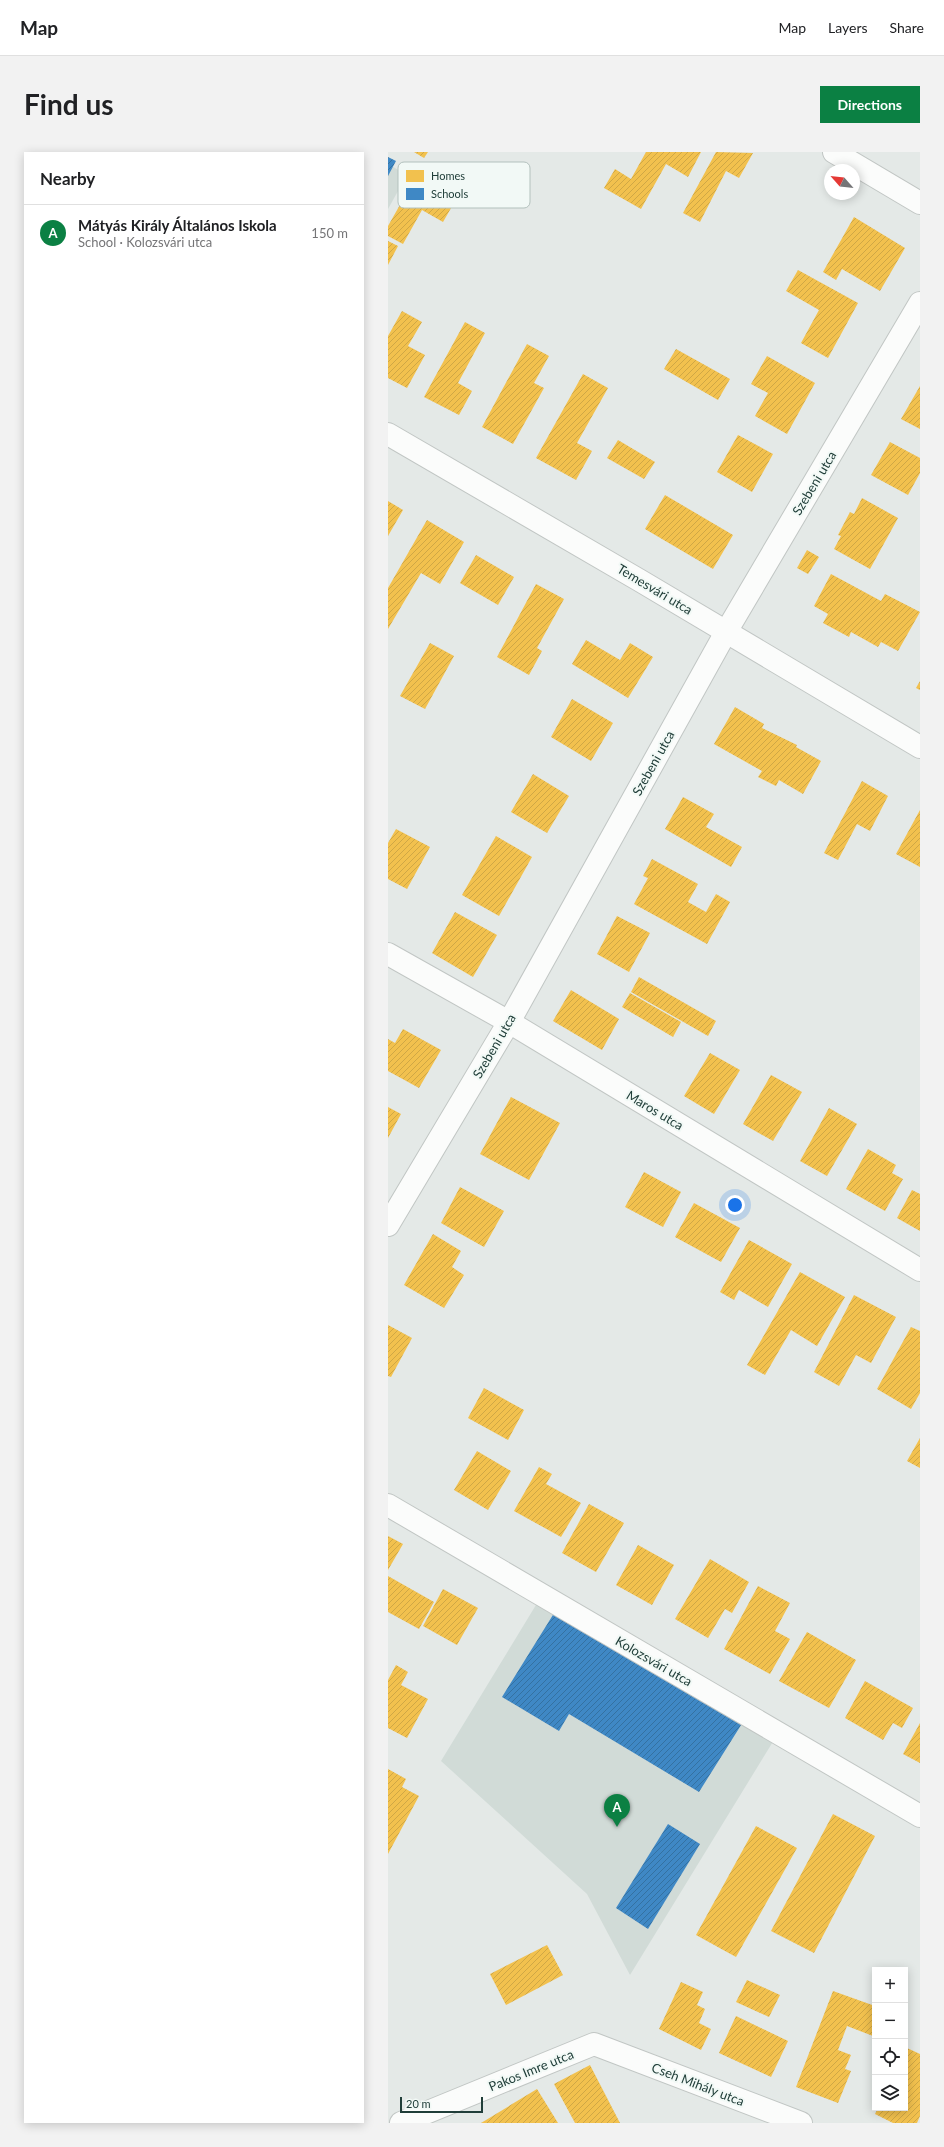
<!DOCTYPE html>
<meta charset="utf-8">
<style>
:root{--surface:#fff;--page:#f2f2f2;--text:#202124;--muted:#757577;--line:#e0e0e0;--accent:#0b8043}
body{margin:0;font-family:Lato,sans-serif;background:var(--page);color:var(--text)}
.controls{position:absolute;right:12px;bottom:12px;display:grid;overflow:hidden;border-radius:0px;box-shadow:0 2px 10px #0003}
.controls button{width:36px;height:36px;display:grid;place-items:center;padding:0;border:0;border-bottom:1px solid var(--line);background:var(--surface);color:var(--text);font:20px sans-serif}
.compass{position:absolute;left:436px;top:12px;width:36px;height:36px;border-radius:50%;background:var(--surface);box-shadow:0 2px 10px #0003;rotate:297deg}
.scale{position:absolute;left:12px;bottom:10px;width:83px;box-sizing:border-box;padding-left:4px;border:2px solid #203e39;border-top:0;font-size:11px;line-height:14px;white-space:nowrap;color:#203e39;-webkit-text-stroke:3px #f2f9f6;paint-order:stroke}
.you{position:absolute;left:347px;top:1053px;width:14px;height:14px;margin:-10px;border:3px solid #fff;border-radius:50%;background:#1a73e8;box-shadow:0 0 0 6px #1a73e833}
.badge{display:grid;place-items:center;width:26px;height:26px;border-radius:50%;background:var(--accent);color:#fff;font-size:13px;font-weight:700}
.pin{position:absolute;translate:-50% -33px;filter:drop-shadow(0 1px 2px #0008)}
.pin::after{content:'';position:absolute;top:21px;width:14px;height:12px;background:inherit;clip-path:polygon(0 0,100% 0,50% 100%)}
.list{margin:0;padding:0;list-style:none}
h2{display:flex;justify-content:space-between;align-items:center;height:52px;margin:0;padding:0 16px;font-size:17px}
h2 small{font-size:13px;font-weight:400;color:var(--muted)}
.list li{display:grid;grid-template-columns:26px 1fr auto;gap:12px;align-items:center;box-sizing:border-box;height:56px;padding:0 16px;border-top:1px solid var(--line)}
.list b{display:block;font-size:15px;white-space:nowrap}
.list p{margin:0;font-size:13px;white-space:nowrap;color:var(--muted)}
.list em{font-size:13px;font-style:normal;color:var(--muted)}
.icon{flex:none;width:22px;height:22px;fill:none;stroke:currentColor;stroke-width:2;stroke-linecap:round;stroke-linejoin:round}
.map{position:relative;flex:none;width:532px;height:1971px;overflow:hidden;border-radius:0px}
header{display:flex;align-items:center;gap:24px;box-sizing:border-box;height:56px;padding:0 20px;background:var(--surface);border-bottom:1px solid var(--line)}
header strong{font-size:19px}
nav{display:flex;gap:22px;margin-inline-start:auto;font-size:14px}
.intro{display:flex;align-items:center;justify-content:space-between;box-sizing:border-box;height:96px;padding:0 24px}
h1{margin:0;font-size:28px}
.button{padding:10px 18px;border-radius:0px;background:var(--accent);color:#fff;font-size:14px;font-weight:700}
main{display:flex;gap:24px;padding:0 24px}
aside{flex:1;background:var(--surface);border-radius:0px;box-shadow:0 2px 10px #0003}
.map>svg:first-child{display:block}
.built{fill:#d1dbd7}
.homes{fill:url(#homes-hatch)}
.schools{fill:url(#schools-hatch)}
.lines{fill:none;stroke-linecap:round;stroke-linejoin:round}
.minor-casing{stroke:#c1c6c4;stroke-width:24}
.minor{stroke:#fbfcfb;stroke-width:22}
.labels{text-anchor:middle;stroke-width:4;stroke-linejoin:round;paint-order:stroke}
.street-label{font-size:13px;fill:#203e39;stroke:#f2f9f6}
.key{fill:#f2f9f6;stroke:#b3c1bd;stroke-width:1}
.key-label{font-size:11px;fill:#203e39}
</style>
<header>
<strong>Map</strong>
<nav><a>Map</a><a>Layers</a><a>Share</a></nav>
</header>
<div class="intro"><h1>Find us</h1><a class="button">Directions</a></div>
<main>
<aside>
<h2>Nearby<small></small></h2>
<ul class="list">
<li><span class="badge">A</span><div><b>Mátyás Király Általános Iskola</b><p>School · Kolozsvári utca</p></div><em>150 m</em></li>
</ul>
</aside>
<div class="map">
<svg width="532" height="1971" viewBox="0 0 532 1971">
<defs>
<pattern id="homes-hatch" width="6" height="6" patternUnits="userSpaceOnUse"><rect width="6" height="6" fill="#f2c14e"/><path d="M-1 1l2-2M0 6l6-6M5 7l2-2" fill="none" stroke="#cfa745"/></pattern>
<pattern id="schools-hatch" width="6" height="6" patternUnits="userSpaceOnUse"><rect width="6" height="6" fill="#3f88c5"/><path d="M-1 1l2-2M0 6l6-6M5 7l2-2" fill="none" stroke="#3471a1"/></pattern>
</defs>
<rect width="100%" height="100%" fill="#e4e9e7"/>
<g class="built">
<polygon points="0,12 19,23 0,57"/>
<polygon points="151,1448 386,1588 242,1823 199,1742 53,1609"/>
</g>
<g class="homes">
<polygon points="26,0 40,0 36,6"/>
<polygon points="258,0 313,0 300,25 278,12 253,57 216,36 227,17 243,27"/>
<polygon points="328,0 365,1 351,26 338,19 312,70 295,61"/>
<polygon points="26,28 66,51 55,70 34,58 15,92 0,84 0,74"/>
<polygon points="466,65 517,96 492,139 454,117 448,128 435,120"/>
<polygon points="0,89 10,94 0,113"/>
<polygon points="410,118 470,151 440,206 413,191 431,158 398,139"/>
<polygon points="14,159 34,170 20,194 37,203 19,236 0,226 0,184"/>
<polygon points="77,170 97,181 70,231 84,239 71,263 36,245"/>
<polygon points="139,192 161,204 146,231 156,236 125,292 94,275"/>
<polygon points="288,197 342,227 330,248 276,217"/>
<polygon points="379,204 427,231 399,282 367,264 380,241 363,232"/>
<polygon points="195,222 220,236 189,291 204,299 188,328 148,306"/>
<polygon points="532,234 532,277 513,267"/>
<polygon points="350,283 385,302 364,340 329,320"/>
<polygon points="230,288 267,310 256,327 219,306"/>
<polygon points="502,290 532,306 532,321 520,343 483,323"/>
<polygon points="277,343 345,383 325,417 257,377"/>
<polygon points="474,346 510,366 482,417 446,397 453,384 450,383 462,360 466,362"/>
<polygon points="0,349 15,358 0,384"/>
<polygon points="39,368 76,390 52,432 33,421 0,477 0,436"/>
<polygon points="419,398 431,405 420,422 409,416"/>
<polygon points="88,403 126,425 110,453 72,431"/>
<polygon points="443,422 493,449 497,442 532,460 510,499 493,490 490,495 463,480 461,485 435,471 440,462 426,454"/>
<polygon points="148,432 176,447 149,496 154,499 141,523 109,505"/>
<polygon points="198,488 232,508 242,491 265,505 240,546 184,512"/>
<polygon points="42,491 66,504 37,557 12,544"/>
<polygon points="532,529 532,538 528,536"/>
<polygon points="184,547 225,571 203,609 163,585"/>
<polygon points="347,555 376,572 374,576 409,593 408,595 433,609 415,642 391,628 388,634 370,625 374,619 326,592"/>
<polygon points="145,622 181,644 159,681 123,660"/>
<polygon points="474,629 500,644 482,679 469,672 450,708 436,701"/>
<polygon points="295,645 326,662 318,675 354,695 343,715 277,677"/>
<polygon points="532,658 532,715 508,702"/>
<polygon points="8,677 42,695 19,737 0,727 0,691"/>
<polygon points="108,684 144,705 111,764 74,743"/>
<polygon points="264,707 310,732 300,750 318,760 328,742 342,750 319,792 246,752 260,726 255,724"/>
<polygon points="67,760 109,783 85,825 44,801"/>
<polygon points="229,764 262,781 241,820 209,802"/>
<polygon points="251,825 328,869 320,884 243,840"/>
<polygon points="183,838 231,867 214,898 165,869"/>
<polygon points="242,841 293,870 285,885 234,855"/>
<polygon points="15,877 53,898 31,936 0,919 0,887 7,891"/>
<polygon points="322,901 352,918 326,962 296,944"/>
<polygon points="383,923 414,940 385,989 355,972"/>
<polygon points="123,945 172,971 141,1028 92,1002"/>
<polygon points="0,955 13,962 0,986"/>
<polygon points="441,956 469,972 439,1024 412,1009"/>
<polygon points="480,997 508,1013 504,1021 515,1027 497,1059 458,1037"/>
<polygon points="256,1020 293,1040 275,1075 237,1055"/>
<polygon points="72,1035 116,1059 96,1095 53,1071"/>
<polygon points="524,1038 532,1042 532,1079 509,1066"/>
<polygon points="306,1051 352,1076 333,1110 287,1085"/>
<polygon points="45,1082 73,1099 64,1115 76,1123 56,1156 16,1133"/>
<polygon points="361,1088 404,1112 380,1155 351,1138 346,1148 332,1140"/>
<polygon points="412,1120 457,1145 429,1194 403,1178 377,1223 359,1213"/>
<polygon points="466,1143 508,1165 483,1211 468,1203 451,1234 426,1220"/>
<polygon points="0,1173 24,1186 3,1225 0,1224"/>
<polygon points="523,1175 532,1179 532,1241 523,1257 489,1237"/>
<polygon points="96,1236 136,1258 120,1288 80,1266"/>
<polygon points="532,1286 532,1316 519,1309"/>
<polygon points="89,1299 123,1319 100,1358 66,1338"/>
<polygon points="151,1315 164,1322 158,1332 193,1351 173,1385 126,1359"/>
<polygon points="201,1352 236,1371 208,1420 174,1401"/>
<polygon points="0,1384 15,1392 0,1418"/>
<polygon points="250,1393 286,1413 264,1453 228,1433"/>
<polygon points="322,1407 361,1430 344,1461 337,1457 320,1486 287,1467"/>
<polygon points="0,1424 46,1450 31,1477 0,1460"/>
<polygon points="370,1434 402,1451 387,1479 402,1487 382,1522 336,1497"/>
<polygon points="55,1437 90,1456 69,1493 35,1474"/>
<polygon points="419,1480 468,1508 441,1556 391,1529"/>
<polygon points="8,1513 20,1520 13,1533 40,1547 19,1586 0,1576 0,1528"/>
<polygon points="477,1529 525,1556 514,1576 505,1571 495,1588 457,1566"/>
<polygon points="532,1571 532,1611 515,1602"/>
<polygon points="0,1617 18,1627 14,1635 31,1644 0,1702"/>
<polygon points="445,1662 487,1684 426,1801 383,1779"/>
<polygon points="368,1674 409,1696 348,1805 308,1783"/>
<polygon points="159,1793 175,1823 118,1853 102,1822"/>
<polygon points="359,1828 392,1843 381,1865 348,1850"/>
<polygon points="293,1830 315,1840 309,1853 317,1857 311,1871 323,1877 313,1898 271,1877"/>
<polygon points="445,1839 487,1854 487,1878 485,1884 459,1874 450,1898 463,1903 457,1917 463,1919 450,1951 408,1935"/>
<polygon points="348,1864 400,1889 383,1925 331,1901"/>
<polygon points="519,1896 532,1902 532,1964 529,1971 505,1971 487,1962 490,1956 517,1956 517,1899"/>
<polygon points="202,1913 232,1971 187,1971 166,1932"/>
<polygon points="149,1937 170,1971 93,1971"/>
</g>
<g class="schools">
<polygon points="0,5 8,9 0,24"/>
<polygon points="168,1458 355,1570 311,1640 181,1562 171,1579 114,1545"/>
<polygon points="280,1672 312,1692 260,1777 228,1756"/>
</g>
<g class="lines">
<g class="minor-casing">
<g id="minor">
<polyline points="446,0 532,51"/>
<polyline points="0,282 251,428 532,595"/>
<polyline points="0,802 121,870 532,1118"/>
<polyline points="0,1073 121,870 338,480 532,151"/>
<polyline points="0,1353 532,1664"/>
<polyline points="13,1971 206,1892 413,1971"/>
</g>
</g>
<use href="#minor" class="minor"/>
</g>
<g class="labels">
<g class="street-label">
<text transform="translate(426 331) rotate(-59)" y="5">Szebeni utca</text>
<text transform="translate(267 437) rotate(31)" y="5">Temesvári utca</text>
<text transform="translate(265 611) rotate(-61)" y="5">Szebeni utca</text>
<text transform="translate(106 894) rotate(-60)" y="5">Szebeni utca</text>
<text transform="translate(267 958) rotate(31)" y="5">Maros utca</text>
<text transform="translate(266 1509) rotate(30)" y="5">Kolozsvári utca</text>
<text transform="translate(143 1918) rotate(-22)" y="5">Pakos Imre utca</text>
<text transform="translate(310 1932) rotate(21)" y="5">Cseh Mihály utca</text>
</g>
</g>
<rect x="10" y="10" width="132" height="46" rx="6" class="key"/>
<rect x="18" y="18" width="18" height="12" fill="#f2c14e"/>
<rect x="18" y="36" width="18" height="12" fill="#3f88c5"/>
<g class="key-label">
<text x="43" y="28">Homes</text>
<text x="43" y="46">Schools</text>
</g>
</svg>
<div class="controls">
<button>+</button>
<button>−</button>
<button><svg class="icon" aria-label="locate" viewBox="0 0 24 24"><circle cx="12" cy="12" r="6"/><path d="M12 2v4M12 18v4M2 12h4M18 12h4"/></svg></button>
<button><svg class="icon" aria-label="layers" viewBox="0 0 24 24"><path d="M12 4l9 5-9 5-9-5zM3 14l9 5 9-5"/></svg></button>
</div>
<svg class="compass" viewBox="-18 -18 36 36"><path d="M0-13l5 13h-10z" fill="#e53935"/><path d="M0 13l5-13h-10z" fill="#757577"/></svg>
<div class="scale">20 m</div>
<div class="you"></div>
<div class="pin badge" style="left:229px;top:1675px">A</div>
</div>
</main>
